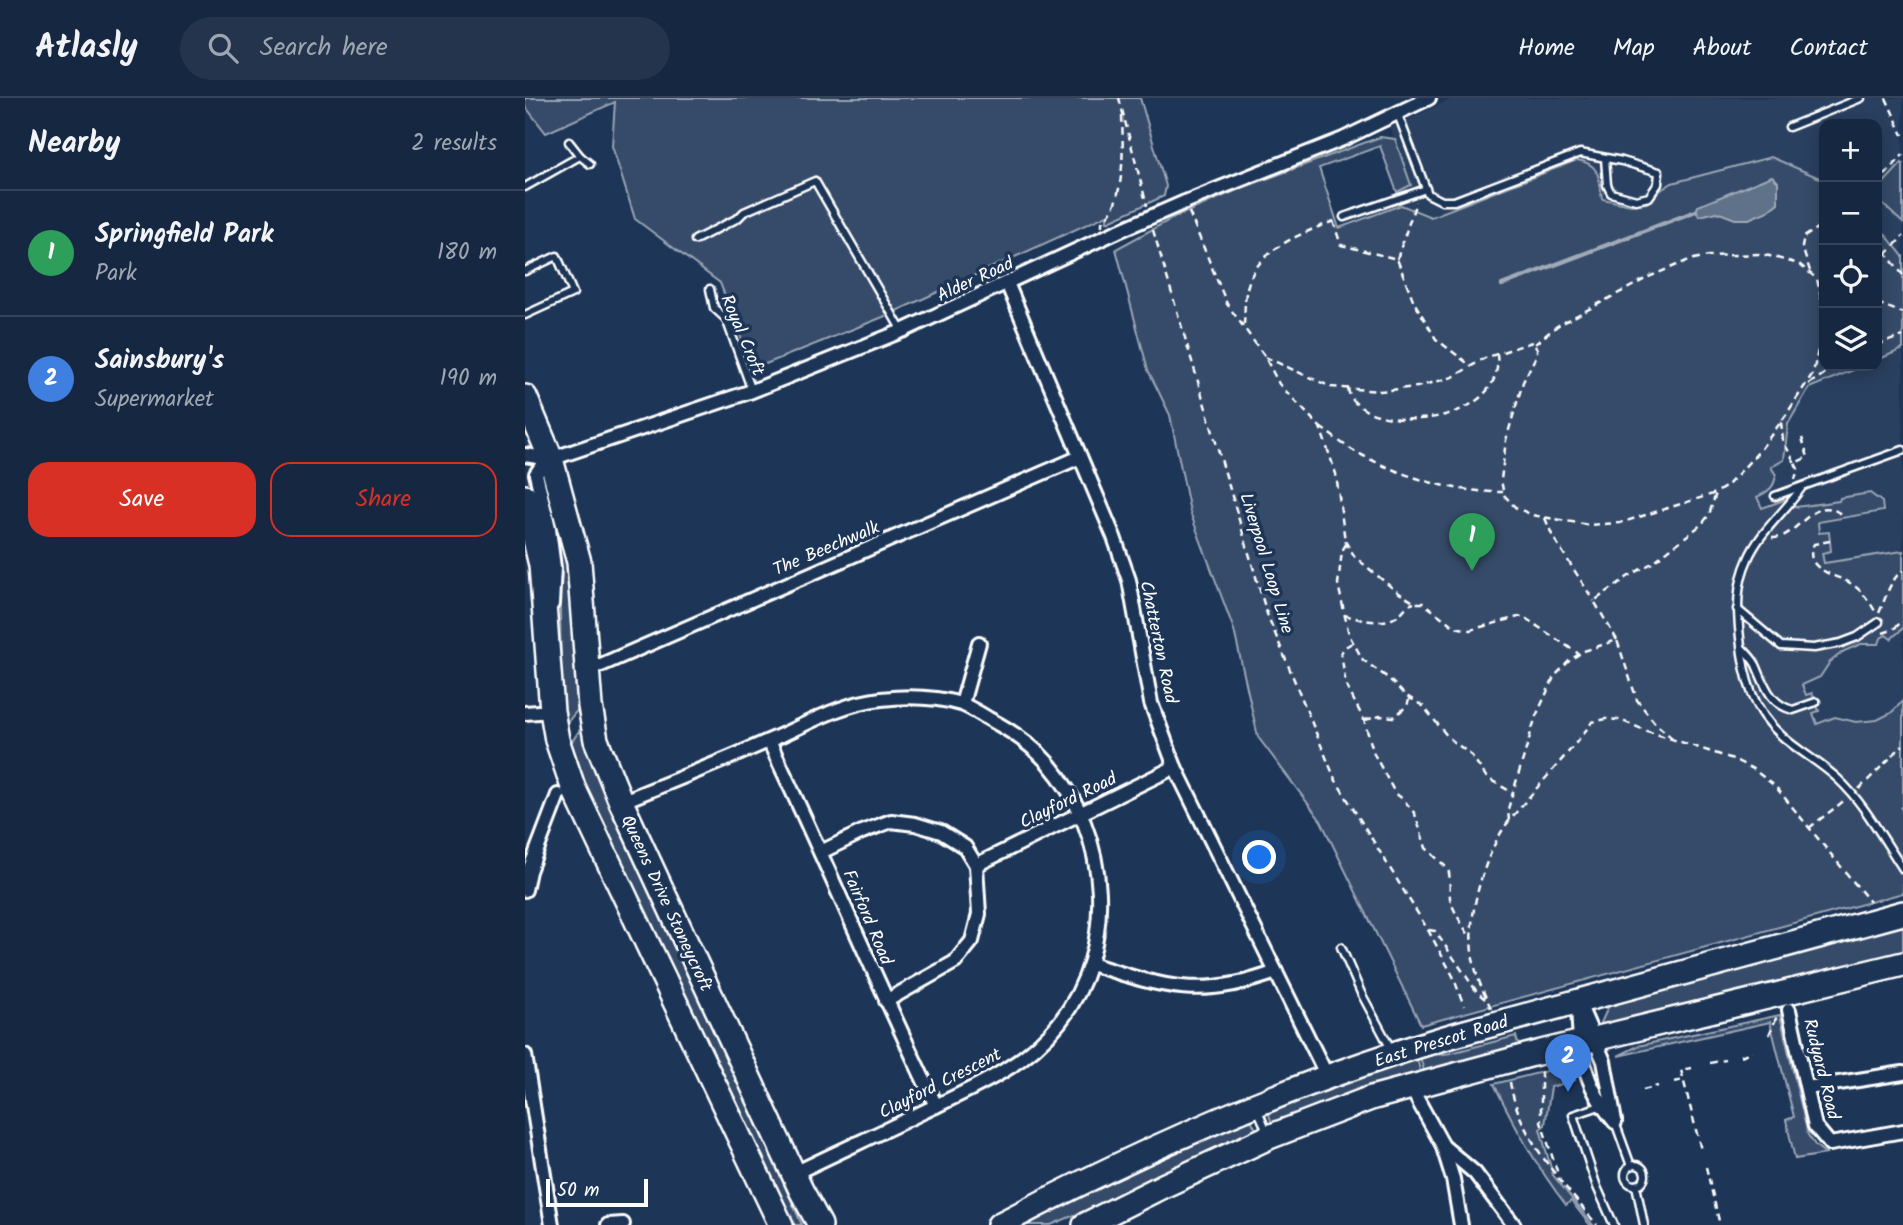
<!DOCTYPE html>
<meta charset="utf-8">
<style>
:root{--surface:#162841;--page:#23344c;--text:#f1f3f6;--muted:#9ea6b1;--line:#35445a;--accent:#d93025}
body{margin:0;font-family:Kalam,sans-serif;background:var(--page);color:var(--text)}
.controls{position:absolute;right:21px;top:21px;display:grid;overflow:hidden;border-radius:14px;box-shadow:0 4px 18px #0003}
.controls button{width:63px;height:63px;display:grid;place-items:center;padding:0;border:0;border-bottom:2px solid var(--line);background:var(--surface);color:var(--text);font:35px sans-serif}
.scale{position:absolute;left:21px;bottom:18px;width:102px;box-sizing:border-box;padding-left:7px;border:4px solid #fff;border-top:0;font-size:19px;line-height:24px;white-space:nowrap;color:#fff;-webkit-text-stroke:5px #1d3557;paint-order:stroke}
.you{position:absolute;left:735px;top:760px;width:24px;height:24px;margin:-18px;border:5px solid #fff;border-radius:50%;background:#1a73e8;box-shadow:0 0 0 10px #1a73e833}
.badge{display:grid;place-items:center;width:46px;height:46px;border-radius:50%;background:var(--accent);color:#fff;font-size:23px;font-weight:700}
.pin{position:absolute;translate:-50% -58px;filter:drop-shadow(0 2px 4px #0008)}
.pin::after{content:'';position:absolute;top:37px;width:24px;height:21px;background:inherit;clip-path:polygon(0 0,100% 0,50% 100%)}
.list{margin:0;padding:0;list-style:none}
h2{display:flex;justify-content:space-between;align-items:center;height:91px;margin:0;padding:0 28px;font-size:30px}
h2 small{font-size:23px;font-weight:400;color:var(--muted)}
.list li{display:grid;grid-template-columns:46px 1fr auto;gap:21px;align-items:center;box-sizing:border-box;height:126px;padding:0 28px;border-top:2px solid var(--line)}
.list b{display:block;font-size:26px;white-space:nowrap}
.list p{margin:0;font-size:23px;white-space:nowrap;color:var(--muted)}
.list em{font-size:23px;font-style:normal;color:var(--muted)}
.actions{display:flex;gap:14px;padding:21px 28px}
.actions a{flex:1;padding:16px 0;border:2px solid var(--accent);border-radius:21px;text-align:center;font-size:24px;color:var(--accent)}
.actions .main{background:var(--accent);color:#fff}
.icon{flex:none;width:38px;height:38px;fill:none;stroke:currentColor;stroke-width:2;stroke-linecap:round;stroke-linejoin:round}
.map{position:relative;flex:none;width:1378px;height:1127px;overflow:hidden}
header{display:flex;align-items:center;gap:42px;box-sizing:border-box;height:98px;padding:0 35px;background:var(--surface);border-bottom:2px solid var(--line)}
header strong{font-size:33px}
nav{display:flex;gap:38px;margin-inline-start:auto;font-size:24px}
.search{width:490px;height:63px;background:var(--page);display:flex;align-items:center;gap:18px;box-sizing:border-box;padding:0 24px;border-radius:38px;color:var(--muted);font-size:26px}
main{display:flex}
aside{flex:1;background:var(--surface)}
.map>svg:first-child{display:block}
.built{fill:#2a4161}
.green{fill:#364b69;stroke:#9aa5b4;stroke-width:2}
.water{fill:#617289;stroke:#a0aab8;stroke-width:2}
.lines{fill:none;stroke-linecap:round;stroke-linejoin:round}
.stream{stroke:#a0aab8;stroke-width:4.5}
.lane-casing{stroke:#fff;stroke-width:11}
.street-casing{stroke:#fff;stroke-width:18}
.highway-casing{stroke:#fff;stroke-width:28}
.path{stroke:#fff;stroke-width:2.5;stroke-dasharray:7 5;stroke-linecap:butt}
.lane{stroke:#1d3557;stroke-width:6}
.street{stroke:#1d3557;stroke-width:12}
.highway{stroke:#1d3557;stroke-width:23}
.street-bridge-casing{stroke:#fff;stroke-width:18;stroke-linecap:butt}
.street-bridge{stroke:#1d3557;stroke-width:12}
.labels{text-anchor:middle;stroke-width:7;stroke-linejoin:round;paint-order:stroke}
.street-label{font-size:18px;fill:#fff;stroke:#1d3557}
</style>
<header>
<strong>Atlasly</strong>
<div class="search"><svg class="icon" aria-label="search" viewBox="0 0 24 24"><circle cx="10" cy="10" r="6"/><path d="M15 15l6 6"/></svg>Search here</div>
<nav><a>Home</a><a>Map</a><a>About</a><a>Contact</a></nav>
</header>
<main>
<aside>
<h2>Nearby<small>2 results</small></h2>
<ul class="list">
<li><span class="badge" style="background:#2e9e5b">1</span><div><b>Springfield Park</b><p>Park</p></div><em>180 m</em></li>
<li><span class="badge" style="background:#3f7fe0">2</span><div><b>Sainsbury's</b><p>Supermarket</p></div><em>190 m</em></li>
</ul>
<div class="actions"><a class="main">Save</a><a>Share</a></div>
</aside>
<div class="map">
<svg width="1378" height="1127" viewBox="0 0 1378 1127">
<rect width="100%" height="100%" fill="#1d3557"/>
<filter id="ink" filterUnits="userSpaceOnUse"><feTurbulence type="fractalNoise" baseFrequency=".0143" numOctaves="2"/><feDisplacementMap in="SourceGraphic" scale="14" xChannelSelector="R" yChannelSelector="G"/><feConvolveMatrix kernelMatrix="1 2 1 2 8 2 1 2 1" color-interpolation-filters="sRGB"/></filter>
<g filter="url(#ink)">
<g class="built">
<polygon points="929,0 1378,0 1378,158 1352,126 1352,26 1299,26 1299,82 1246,59 1147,85 1135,92 1122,106 1106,107 1077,101 1075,83 1052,62 906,119 876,107 872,94 886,87 865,30"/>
<polygon points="1378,251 1378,781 1293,670 1239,415 1232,399 1245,393 1245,369 1259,362 1263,326 1284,290 1338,268 1352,268 1352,262"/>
</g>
<g class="green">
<polygon points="0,0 615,0 641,88 639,98 582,124 582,117 358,219 228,271 195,185 110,121 87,48 90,4 21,35 0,8"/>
<path d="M855,39L870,41L886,87L872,94L855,48L794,70L814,130L876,107L906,119L1052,62C1076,66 1074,81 1077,101L1106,107L1122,105L1136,92L1147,85L1246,59L1299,82V268H1338L1284,290L1263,326L1259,362L1246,369L1251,377C1249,391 1243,393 1232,399L1237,410L1262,401L1271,409L1314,403L1315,400L1345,395L1357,404L1358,413L1293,424L1294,435L1304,434L1306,453L1297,455L1299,465L1378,453V530L1366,541L1361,537L1356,540L1354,546H1336L1319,553L1305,564L1295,579L1277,587L1281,597L1287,595L1294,613L1288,615L1292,626L1310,619L1331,624L1352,622L1366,615L1378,603V708L1376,710L1378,714V795L896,927L796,723L733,639L709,532L665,414L645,317L623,272L591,151L648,120L717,90Z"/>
<polygon points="1377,65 1378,66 1378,125 1352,101 1352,92"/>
<polygon points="1352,126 1378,158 1378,251 1352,262"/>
<path d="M35,421L42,451L55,609L41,626C31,559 40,491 28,423Z"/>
<polygon points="58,627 277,1127 266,1127 260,1113 62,690 46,645"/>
<polygon points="1378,825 1378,858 1079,930 1075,927 1085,905"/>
<polygon points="1255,917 1283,1037 1290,1047 1301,1056 1270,1061 1261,1022 1269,1019 1245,924 1093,958 1113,948"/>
<polygon points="991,938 993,946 989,950 900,976 895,959 926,955"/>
<polygon points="892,960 896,977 747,1026 743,1013 830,979"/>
<path d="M1037,969L1048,976L1050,982L1026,989L1020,1027L1015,1031L1028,1077L1068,1127H1065L1046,1103L1041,1107C1011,1068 990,1029 969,986Z"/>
<polygon points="725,1020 732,1033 583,1103 526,1127 493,1127 586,1082"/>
</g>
<polygon class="water" points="1247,78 1253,84 1253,105 1243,113 1224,121 1210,121 1192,114 1174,118 1171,113 1173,108"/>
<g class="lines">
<polyline class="stream" points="977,187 1171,113"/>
<g class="lane-casing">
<g id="lane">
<polyline points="872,14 903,96 917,103 929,103 1055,55 1097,63 1134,74 1133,86 1124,99 1111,102 1086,95 1082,87 1080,60"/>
<polyline points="1264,29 1336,0"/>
<polyline points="44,44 55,58 65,66"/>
<polyline points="0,89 55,58"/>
<polyline points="819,119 901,91"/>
<polyline points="170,142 213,120 219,114 290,83 377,233"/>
<polyline points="0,173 32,158 48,195 0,217"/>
<polyline points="185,191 189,210 201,221 227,293"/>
<path d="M1277,389C1260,414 1235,433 1223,461C1211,487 1212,512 1215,540C1219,579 1227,612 1258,639C1275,654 1296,665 1313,681C1339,705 1358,741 1378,771"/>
<polyline points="1250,398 1378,352"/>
<polyline points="1212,511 1256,548 1289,550 1316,545 1332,539 1354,524"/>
<path d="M1217,550C1222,555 1228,561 1231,567C1239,585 1245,607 1268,612L1291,604"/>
<polyline points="816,849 836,895 866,951"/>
<polyline points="1078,1007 1048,1017 1072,1089 1089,1127"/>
<polyline points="733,1012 742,1034"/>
<polyline points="1090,1024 1106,1068"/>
<circle cx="1110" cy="1077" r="10"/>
<polyline points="1111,1087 1119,1127"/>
</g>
</g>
<g class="street-casing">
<g id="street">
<polyline points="660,104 818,41 904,0"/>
<polyline points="482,185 589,439 604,482 626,605 650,669 802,978"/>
<polyline points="0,357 26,361 227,293 377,233 591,134"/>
<polyline points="26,361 18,366 11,376 24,431 29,470 27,506"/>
<polyline points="61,569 76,567 555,359"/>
<polyline points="437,606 454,545"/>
<polyline points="0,615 27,613"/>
<path d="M244,643C301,764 353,887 411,1008"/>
<path d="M96,704C145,684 194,665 243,643C281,627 313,606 356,601C382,598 411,599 436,606C445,609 455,616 464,621C485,632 507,647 523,665C585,736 593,850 534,925C498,970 448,990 398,1014C355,1035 311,1055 268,1076"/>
<polyline points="296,754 337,734 366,723 390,726 416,734 440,749 451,767 454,816 447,843 430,864 361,903"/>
<polyline points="451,767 650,669"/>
<polyline points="0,792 4,773 33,697"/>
<path d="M566,866C638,889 676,902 751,874"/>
<path d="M1053,903C1054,952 1057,985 1090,1024"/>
<polyline points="1055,908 1079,963 1090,1023"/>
<polyline points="1264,912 1290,1028 1305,1046 1378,1033"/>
<polyline points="0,957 27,1127"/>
<polyline points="885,988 918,1048 950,1075 989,1127"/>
<polyline points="1282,990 1378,975"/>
<polyline points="918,1049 928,1081 936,1127"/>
<polyline points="83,1127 98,1126"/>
</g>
</g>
<g class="highway-casing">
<g id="highway">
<polyline points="0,299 26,361 54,464 65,608 71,642 96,704 276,1092 295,1127"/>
<polyline points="0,399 16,467 27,613 32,642 48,689 256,1127"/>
<path d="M474,1127C622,1049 778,980 940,934L1378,815"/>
<polyline points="560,1127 638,1088 744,1039 846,1000 1012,955 1378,866"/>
</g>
</g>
<g class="path">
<polyline points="594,0 622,108"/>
<polyline points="1361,0 1378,37"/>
<polyline points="1352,86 1378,57"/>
<polyline points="664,114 702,206 740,259 754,286 795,329 811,376 820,443 830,459 871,493 890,505 898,505 930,529 945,532 997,518 1054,556"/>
<polyline points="808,123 816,147 872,161 889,204 911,241 946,268"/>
<path d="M577,128V124C601,106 598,46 597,18"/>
<polyline points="628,132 742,516 810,681 903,832 928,878 939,908"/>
<polyline points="1352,144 1378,177"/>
<polyline points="1361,157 1378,138"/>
<polyline points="872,161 891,104"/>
<polyline points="1285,173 1277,149 1279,139 1299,126"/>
<polyline points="1352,205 1378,215"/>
<path d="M719,226C720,214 719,199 723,187C733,151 777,135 809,123"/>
<polyline points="1352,247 1378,238"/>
<polyline points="740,259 806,289 855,293 892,289 928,279 960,260 1007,244 1012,251 1012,256 998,284 981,342 976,382 979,397 990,409 1007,417 1064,427 1095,425 1191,395 1203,387 1235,352 1261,317 1288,275 1298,230 1299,214 1292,181 1274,166 1237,156 1184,158 1164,162 1126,178 1032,228 1010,246"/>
<polyline points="1284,286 1311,268"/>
<path d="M823,290C827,338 982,334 972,256"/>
<polyline points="1256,324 1258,343 1270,365 1283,359 1277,340"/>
<path d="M795,329C807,337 818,347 831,354C875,378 928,395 978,394"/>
<polyline points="1270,365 1273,371 1270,381"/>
<polyline points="1020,420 1028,439 1069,503"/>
<path d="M1247,440C1273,442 1290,390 1319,419"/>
<path d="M1305,443L1289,446C1276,471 1311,477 1325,485C1337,492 1345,504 1351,515"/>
<polyline points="821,446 817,453 813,486 824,537 838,562 863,580 880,597 898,608 923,639 947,658 962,680 988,695"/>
<path d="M1354,515C1361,500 1364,483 1378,472"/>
<path d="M819,517C836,521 855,528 871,519C879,514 879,508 889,505"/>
<polyline points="1358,535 1367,532 1378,523"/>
<polyline points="1092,542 1069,503 1107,476 1127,465 1177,426 1184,417 1191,395"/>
<path d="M827,545L820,549L816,555L821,587L839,622L849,656L870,695L879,702L890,716L901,750L923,771C926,781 924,790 925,800C926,809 941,834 947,841"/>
<polyline points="840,622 855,618 869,619 882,608 885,599"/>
<polyline points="1334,691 1378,647"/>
<polyline points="984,723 983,711 1011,618 1029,579 1045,562 1059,553 1092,542 1112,602 1130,625 1147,640"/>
<polyline points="1284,730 1320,702"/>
<polyline points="904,832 910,833 952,894 960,901"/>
<path d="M966,910C959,896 952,880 949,865C939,827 958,759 981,727C1008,692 1041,660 1067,624L1081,621L1095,622L1122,633L1208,661L1228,671L1250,688L1345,804"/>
<polyline points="1244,937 1252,918"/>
<polyline points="1216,958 1227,953"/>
<polyline points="1185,965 1200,962"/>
<polyline points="1167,970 1156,972 1176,1052"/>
<polyline points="1016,973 1016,1024 1033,1076"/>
<path d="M985,984C994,1040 1037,1084 1072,1127"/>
<polyline points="1149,984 1159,982"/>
<polyline points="1118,992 1133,988"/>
<polyline points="1181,1069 1195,1127"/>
</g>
<use href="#lane" class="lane"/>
<use href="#street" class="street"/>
<use href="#highway" class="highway"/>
<g class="street-bridge-casing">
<polyline id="street-bridge" points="591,134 660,104"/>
</g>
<use href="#street-bridge" class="street-bridge"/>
</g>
</g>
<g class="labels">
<g class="street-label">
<text transform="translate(450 181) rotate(-25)" y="6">Alder Road</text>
<text transform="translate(218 237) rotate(67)" y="6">Royal Croft</text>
<text transform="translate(301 450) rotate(-23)" y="6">The Beechwalk</text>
<text transform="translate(742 465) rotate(73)" y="6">Liverpool Loop Line</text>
<text transform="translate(634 544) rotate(78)" y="6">Chatterton Road</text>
<text transform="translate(543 702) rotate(-26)" y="6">Clayford Road</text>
<text transform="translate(142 805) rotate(65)" y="6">Queens Drive Stoneycroft</text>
<text transform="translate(343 819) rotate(67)" y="6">Fairford Road</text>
<text transform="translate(916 943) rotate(-17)" y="6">East Prescot Road</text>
<text transform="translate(1297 971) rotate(76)" y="6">Rudyard Road</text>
<text transform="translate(415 985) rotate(-27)" y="6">Clayford Crescent</text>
</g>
</g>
</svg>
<div class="controls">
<button>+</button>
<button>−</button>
<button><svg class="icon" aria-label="locate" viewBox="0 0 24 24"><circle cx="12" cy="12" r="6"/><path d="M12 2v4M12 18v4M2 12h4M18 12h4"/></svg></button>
<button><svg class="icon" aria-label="layers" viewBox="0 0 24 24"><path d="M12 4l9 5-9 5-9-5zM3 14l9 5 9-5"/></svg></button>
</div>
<div class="scale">50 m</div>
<div class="you"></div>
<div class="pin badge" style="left:947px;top:473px;background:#2e9e5b">1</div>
<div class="pin badge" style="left:1043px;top:994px;background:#3f7fe0">2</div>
</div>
</main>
